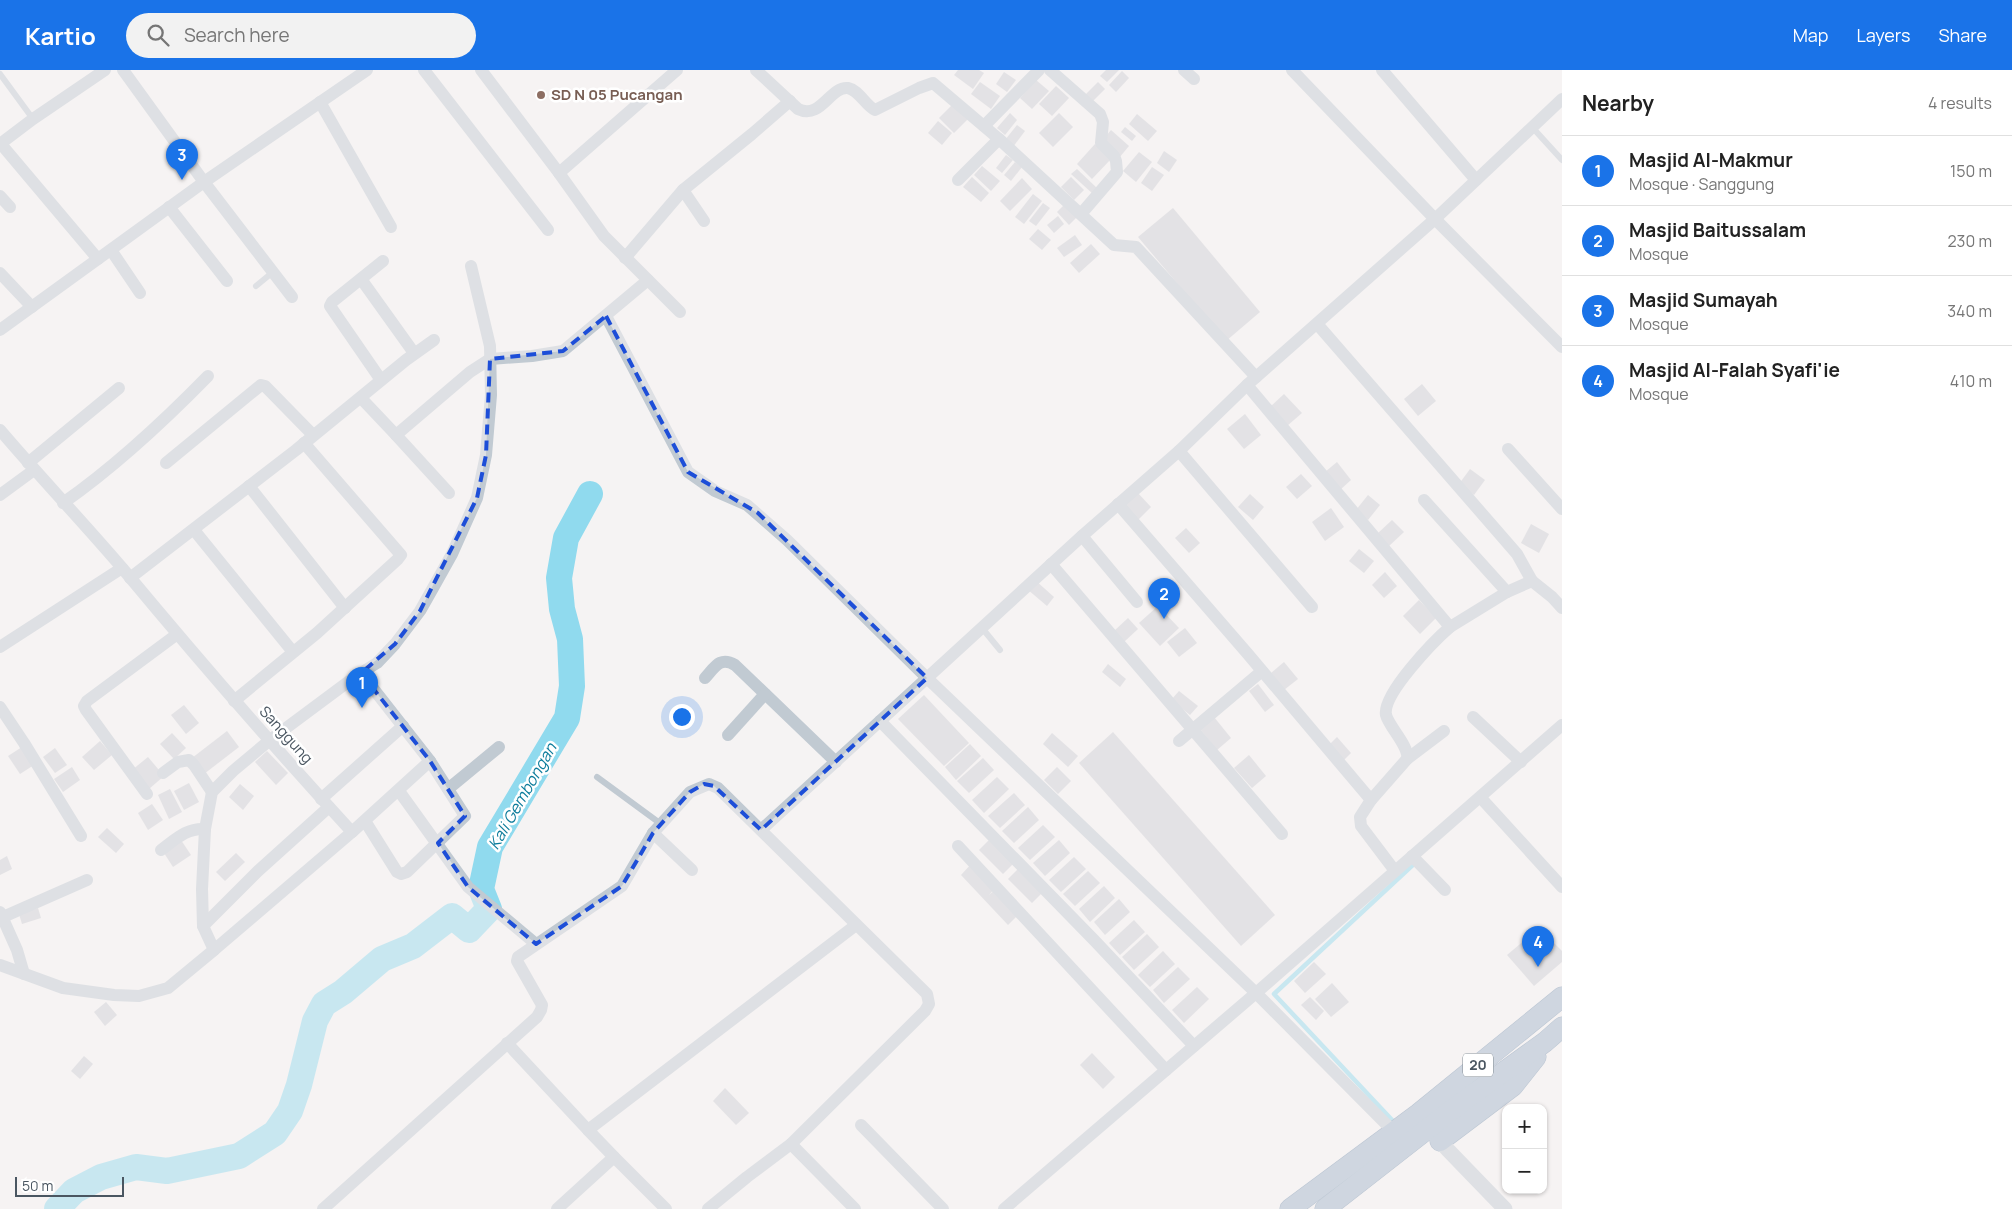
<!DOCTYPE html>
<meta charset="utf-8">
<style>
:root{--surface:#fff;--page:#f2f2f2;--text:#222;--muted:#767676;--line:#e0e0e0;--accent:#1a73e8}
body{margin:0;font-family:Manrope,sans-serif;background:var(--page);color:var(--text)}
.controls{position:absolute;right:15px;bottom:15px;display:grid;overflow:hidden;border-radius:10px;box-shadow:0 1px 4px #0004}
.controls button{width:45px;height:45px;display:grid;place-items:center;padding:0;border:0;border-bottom:1px solid var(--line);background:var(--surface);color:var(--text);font:25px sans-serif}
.scale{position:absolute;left:15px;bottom:12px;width:109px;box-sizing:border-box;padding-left:5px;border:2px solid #4a5661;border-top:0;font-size:14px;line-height:18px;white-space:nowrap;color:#4a5661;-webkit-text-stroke:4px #fff;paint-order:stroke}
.you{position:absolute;left:681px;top:646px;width:18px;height:18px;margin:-12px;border:4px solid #fff;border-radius:50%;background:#1a73e8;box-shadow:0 0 0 8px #1a73e833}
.badge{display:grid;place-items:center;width:32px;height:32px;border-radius:50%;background:var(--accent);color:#fff;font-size:16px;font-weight:700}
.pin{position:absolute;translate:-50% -41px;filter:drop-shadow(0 1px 2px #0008)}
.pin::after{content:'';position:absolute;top:26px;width:18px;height:15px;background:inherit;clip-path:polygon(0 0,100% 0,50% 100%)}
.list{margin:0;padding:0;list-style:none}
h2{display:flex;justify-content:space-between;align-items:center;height:65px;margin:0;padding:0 20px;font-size:21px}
h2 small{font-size:16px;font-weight:400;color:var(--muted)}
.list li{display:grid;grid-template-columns:32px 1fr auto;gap:15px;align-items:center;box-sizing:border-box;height:70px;padding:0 20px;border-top:1px solid var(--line)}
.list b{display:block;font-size:19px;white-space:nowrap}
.list p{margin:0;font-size:16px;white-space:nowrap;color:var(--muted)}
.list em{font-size:16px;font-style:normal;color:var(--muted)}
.icon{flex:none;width:28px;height:28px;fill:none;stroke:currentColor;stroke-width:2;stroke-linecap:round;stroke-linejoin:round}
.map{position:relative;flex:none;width:1562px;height:1139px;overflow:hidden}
header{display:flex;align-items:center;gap:30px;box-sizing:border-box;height:70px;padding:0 25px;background:var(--accent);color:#fff}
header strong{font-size:24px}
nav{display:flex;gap:28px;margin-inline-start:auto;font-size:18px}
.search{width:350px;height:45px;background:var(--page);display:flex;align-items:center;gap:12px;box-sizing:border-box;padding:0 18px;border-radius:28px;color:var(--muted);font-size:19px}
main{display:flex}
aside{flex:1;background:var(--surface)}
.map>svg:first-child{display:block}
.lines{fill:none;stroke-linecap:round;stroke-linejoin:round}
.stream{stroke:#90daee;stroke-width:4.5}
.river{stroke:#90daee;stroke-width:26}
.building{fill:#cdcfd5}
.trunk-casing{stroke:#7690ad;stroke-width:21}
.service{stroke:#c1cad2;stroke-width:6}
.minor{stroke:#c1cad2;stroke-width:12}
.tertiary{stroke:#c1cad2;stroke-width:15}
.trunk{stroke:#9fb4c9;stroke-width:20}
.marked{fill:none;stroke:#1d4ed8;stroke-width:4;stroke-dasharray:10 6;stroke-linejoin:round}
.education-dot{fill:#8d6e63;stroke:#fff;stroke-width:2}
.labels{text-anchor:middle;stroke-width:5;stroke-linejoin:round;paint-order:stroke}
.shield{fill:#fff;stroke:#808990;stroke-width:1}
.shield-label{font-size:14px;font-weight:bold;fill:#4a5661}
.education-label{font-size:15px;font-weight:bold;fill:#785e54;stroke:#fff;text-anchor:start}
.street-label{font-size:15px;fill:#4a5661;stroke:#fff}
.water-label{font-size:16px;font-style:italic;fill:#0c7c9b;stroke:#fff}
</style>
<header>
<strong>Kartio</strong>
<div class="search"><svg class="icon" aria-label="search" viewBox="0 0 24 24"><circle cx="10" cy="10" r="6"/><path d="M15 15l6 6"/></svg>Search here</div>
<nav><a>Map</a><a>Layers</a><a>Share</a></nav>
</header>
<main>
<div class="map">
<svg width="1562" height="1139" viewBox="0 0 1562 1139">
<rect width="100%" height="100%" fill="#f5f3f3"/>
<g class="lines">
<polyline class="stream" points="1393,1051 1274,924 1416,792"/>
<polyline class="river" points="57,1139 74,1121 101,1107 136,1097 167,1101 239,1086 275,1063 290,1041 299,1015 315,951 324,934 343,922 382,889 413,876 452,846 469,860 489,839 481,819 490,777 567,648 572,616 570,569 562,539 559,508 566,468 590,424"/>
</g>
<g class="building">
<polygon points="958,0 979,0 984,3 973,19 954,5"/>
<polygon points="1106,0 1119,0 1107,12 1100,6"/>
<polygon points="1122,1 1129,8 1116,22 1109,15"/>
<polygon points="1004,2 1016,10 1007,22 996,14"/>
<polygon points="1036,10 1049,21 1032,39 1020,28"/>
<polygon points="980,12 1000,26 991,39 971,24"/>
<polygon points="1098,12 1105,19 1091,33 1084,26"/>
<polygon points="1056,16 1069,28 1052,46 1039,34"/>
<polygon points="955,32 970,47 954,63 939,48"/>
<polygon points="1010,43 1017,50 1005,65 997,58"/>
<polygon points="1059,43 1073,57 1053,77 1039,63"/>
<polygon points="1137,44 1157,61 1148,71 1129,54"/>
<polygon points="938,51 952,63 942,75 928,63"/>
<polygon points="1017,55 1025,61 1013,77 1005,70"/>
<polygon points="1125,57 1136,66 1132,71 1121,62"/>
<polygon points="1111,60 1129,76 1119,88 1101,72"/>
<polygon points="1095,74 1111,89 1092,109 1077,94"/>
<polygon points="1164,81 1177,90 1169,102 1157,93"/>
<polygon points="1139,82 1152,92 1136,112 1123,101"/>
<polygon points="1006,85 1013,90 1002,103 996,98"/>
<polygon points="1015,92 1022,97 1011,111 1004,105"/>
<polygon points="982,96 1000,111 991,121 974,105"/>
<polygon points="1152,97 1164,105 1152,121 1141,113"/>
<polygon points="1077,99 1098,119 1093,124 1071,104"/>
<polygon points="972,107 989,123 981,132 963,117"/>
<polygon points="1071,107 1084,120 1074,130 1061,117"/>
<polygon points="1022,108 1032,119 1010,141 1000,131"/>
<polygon points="1033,124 1042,131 1024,154 1015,147"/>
<polygon points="1043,133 1050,138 1036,156 1029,151"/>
<polygon points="1065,134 1077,147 1069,155 1057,142"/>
<polygon points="1173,138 1260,242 1226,271 1138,167"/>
<polygon points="1058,146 1064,154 1054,163 1047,155"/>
<polygon points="1038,159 1051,170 1042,180 1029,169"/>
<polygon points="1075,165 1082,175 1064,187 1057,178"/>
<polygon points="1091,174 1100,184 1079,203 1070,193"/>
<polygon points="1422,314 1436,331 1418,346 1404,329"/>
<polygon points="1284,324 1302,343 1287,356 1270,337"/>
<polygon points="1245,344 1261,365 1244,379 1227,359"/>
<polygon points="1337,392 1351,410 1340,420 1325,402"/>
<polygon points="1470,399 1485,410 1474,425 1459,414"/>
<polygon points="1301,404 1312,416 1297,429 1286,417"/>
<polygon points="1137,422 1151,437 1137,451 1123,436"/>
<polygon points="1250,424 1264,437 1253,450 1238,437"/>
<polygon points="1368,425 1380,435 1368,450 1356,440"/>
<polygon points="1331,438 1344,457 1325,471 1312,452"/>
<polygon points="1392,450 1404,462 1388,477 1377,464"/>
<polygon points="1531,454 1549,464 1539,483 1521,473"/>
<polygon points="1186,458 1200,473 1189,483 1175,468"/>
<polygon points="1359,479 1374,491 1364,503 1349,491"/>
<polygon points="1385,502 1397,516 1384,528 1372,515"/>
<polygon points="1035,510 1054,527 1047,536 1027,519"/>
<polygon points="1419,530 1436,548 1420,564 1403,546"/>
<polygon points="1158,536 1179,558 1160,576 1139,553"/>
<polygon points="1128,548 1138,559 1124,572 1114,561"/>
<polygon points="1185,558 1197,573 1179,587 1167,572"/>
<polygon points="1284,592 1298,609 1284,620 1271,603"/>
<polygon points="1108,594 1126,609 1120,617 1102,602"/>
<polygon points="1258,614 1274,635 1265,642 1249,621"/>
<polygon points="1179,621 1198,636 1190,645 1171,630"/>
<polygon points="924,625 969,673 944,696 898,649"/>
<polygon points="184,635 199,653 186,664 171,645"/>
<polygon points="1214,647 1231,668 1217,680 1200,659"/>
<polygon points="227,661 239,677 204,704 192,688"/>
<polygon points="1113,662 1275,845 1241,876 1079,693"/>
<polygon points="172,663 186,678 174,689 160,674"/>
<polygon points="1052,663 1078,686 1068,697 1043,674"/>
<polygon points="1337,667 1351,683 1342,692 1327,677"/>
<polygon points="100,671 112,685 94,700 82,687"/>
<polygon points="970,674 981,686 956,710 945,697"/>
<polygon points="22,677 34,695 20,704 8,686"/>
<polygon points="55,678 67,695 55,703 43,687"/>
<polygon points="267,681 288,703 276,715 255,692"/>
<polygon points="1249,685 1266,706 1252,718 1234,698"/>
<polygon points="148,687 164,706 149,719 132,700"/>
<polygon points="983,688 994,700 969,723 957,711"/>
<polygon points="72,697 80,710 63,722 54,709"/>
<polygon points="1057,697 1071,711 1058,724 1044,710"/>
<polygon points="997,707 1009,719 984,743 972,730"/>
<polygon points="189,713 199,732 184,740 174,721"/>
<polygon points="240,714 254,726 243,740 229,727"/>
<polygon points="170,719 182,742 169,749 158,725"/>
<polygon points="1014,723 1025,735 1000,758 988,746"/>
<polygon points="152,734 163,750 148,760 138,743"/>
<polygon points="1028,737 1039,750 1014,773 1002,761"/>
<polygon points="1043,755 1055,767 1030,790 1018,778"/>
<polygon points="107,758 124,774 116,783 98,767"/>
<polygon points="991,768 1015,792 1003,804 979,780"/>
<polygon points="181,770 191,785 173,797 164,783"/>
<polygon points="1059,770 1070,783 1045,806 1033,793"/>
<polygon points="236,783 245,792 225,811 216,802"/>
<polygon points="7,786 12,799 0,805 0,790"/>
<polygon points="1074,787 1086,799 1061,822 1049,810"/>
<polygon points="973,792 996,817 989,825 997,818 1020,843 1008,855 961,805"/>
<polygon points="1020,797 1044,821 1032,833 1008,809"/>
<polygon points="1088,801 1100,813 1075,836 1063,824"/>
<polygon points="1104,816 1115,828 1090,852 1079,839"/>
<polygon points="1119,829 1130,842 1105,865 1094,852"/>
<polygon points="38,838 41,848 22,854 19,844"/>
<polygon points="1134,850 1145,862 1120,885 1109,873"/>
<polygon points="1539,858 1562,881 1562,892 1534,916 1507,885"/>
<polygon points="1147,864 1159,877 1134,900 1122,887"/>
<polygon points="1163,881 1175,894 1150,917 1138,905"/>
<polygon points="1314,892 1326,904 1305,923 1294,911"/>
<polygon points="1178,897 1190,909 1164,933 1153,920"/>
<polygon points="1332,913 1349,932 1331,947 1315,929"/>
<polygon points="1197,917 1209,929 1184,953 1172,940"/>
<polygon points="1310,927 1324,941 1316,950 1301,935"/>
<polygon points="106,932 117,945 105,956 94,942"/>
<polygon points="1092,983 1115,1007 1103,1019 1080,995"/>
<polygon points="84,986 93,994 80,1009 71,1001"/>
<polygon points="725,1018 749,1043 736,1055 713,1031"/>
</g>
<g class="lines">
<g class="trunk-casing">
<g id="trunk">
<polyline points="1440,1071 1513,1016 1536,987"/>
<polyline points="1290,1139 1418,1044 1562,927"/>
<polyline points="1325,1139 1462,1032 1545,972 1562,957"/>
</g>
</g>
<g class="service">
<polyline points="0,4 33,49"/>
<polyline points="1532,57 1562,90"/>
<polyline points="256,216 273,202"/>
<polyline points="982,558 1000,580"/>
<polyline points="597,707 661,754"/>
</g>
<g class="minor">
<polyline points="123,0 204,112 292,227"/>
<polyline points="424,0 548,160"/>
<polyline points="481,0 559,103 604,166 680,242"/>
<path d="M756,0L798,39C821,50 830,16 848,18C859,20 865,35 875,40L919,18L933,13L999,69L1114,175L1136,177L1256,307"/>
<polyline points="1050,0 1100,44 1103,52 1101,73 1114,86 1116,91 1117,102 1081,144"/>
<polyline points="1184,0 1194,9"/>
<polyline points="1292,0 1435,149 1562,277"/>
<polyline points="1382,0 1476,110"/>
<polyline points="320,32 391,157"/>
<polyline points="984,56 1039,0"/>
<polyline points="0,74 33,49 105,0"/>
<polyline points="1,74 98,189"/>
<polyline points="559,103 677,0"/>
<polyline points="958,110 999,69"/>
<polyline points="0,126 10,137"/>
<polyline points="169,137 227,211"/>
<polyline points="704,151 683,120 752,64 790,31"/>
<polyline points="111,180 140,223"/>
<polyline points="625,188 683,120"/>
<polyline points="0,203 32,237"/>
<polyline points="361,209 414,283"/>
<polyline points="606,246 688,402 715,421 747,435 787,470 927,608 1256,923 1398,1066"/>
<polyline points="1318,255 1517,484 1532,511"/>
<polyline points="0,260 204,112 367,0"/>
<polyline points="381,310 330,236 332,232 383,191"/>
<polyline points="1247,315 1450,557 1507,522 1532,511 1552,527 1562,538"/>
<polyline points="361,328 396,365 470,302 490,289 532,286 563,281 648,210"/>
<path d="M0,360C40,407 83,452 123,499C197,588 273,676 352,762L430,691"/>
<polyline points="396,365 449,423"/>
<polyline points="1508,379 1562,439"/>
<polyline points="1179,381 1312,537"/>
<polyline points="28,393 119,318"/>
<polyline points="166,393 261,315 265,316 313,365"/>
<polyline points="249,416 345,538"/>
<polyline points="0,425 34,400"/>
<polyline points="1424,430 1507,522"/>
<path d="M63,433C116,396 163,352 208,306"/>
<polyline points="1118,434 1247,583 1371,730"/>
<polyline points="194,460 293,582"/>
<polyline points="1082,466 1137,532"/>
<polyline points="1051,494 1282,764"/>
<polyline points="130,508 296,380 406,290 434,270"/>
<polyline points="0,577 122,498"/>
<polyline points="361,603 430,691 465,746 407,802 401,804 397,802 365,751"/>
<path d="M705,608C715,597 720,586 735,595L836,692"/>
<polyline points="234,631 317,563 398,489 401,485 304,373"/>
<polyline points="0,637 24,673 81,766"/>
<polyline points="1473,647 1521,692"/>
<polyline points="880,651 1094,870 1194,976"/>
<polyline points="728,665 765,624"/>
<polyline points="1179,671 1262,601"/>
<polyline points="1407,689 1444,661"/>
<polyline points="163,703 178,692 189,690 194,695 212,722"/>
<polyline points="448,719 499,677"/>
<polyline points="399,721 468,817 536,874"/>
<polyline points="147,724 86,640 84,636 87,631 176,565"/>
<polyline points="1481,728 1562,817"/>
<polyline points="321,729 403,656"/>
<polyline points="761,760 1082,466 1179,381 1247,315 1435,149 1562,29"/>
<polyline points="352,762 214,880 203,856 202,819 205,759 212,722 233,701 270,670 356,606 377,593 395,574 420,541 433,518 452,484 477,428 486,385 491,325 490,276 471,196"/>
<polyline points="653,763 692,800"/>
<polyline points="958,776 1166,1000"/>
<path d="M161,780C176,769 186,758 205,759"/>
<polyline points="1412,786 1445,820"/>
<path d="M1395,801L1361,756L1360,747L1371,730L1407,689C1410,677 1389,657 1386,645C1382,624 1435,570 1450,557"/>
<polyline points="0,842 17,880 24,904"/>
<polyline points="3,847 87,810"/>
<polyline points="203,856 258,801 329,737"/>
<polyline points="0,895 63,918 114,925 139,926 168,918 214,880"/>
<polyline points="507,973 588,1060"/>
<polyline points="861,1055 943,1139"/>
<polyline points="791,1074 855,1139"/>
<polyline points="614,1087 666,1139"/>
<polyline points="323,1139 537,947 541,940 542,935 517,891 518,887 622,816 653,763 690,722 709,714 718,718 927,924 929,934 925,941 791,1074 747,1107 708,1139"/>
<polyline points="557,1139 614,1087 588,1060 856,855"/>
<polyline points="1004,1139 1256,923 1562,655"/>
</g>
<polyline class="tertiary" points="1434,1064 1448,1080 1505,1139"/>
<use href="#trunk" class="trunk"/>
</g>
<path d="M0 0H1562V1139H0ZM606,246L688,402L758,443L927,608L761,760L714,716L704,714L690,722L653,763L622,816L536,874L468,817L438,773L465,746L430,691L361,603L395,574L420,541L477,428L486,385L490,289L563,281Z" fill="#f5f3f3" fill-opacity=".55" fill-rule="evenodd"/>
<path class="marked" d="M606,246L688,402L758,443L927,608L761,760L714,716L704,714L690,722L653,763L622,816L536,874L468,817L438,773L465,746L430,691L361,603L395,574L420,541L477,428L486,385L490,289L563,281Z"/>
<circle class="education-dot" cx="541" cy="25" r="5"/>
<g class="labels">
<rect class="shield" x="1463" y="983.5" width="30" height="23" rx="4"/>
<g class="shield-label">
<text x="1478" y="1000">20</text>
</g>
<g class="education-label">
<text x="551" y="30">SD N 05 Pucangan</text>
</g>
<g class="street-label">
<text transform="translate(286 665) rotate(48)" y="5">Sanggung</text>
</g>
<g class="water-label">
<text transform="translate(522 726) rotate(-60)" y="6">Kali Gembongan</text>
</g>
</g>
</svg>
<div class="controls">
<button>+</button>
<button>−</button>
</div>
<div class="scale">50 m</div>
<div class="you"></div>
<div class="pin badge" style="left:362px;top:638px">1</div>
<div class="pin badge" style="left:1164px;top:549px">2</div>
<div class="pin badge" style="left:182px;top:110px">3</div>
<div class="pin badge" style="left:1538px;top:897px">4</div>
</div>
<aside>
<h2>Nearby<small>4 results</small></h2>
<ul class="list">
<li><span class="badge">1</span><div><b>Masjid Al-Makmur</b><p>Mosque · Sanggung</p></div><em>150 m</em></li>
<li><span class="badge">2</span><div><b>Masjid Baitussalam</b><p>Mosque</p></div><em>230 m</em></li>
<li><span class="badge">3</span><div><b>Masjid Sumayah</b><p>Mosque</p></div><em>340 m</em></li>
<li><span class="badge">4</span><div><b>Masjid Al-Falah Syafi'ie</b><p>Mosque</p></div><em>410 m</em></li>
</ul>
</aside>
</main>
